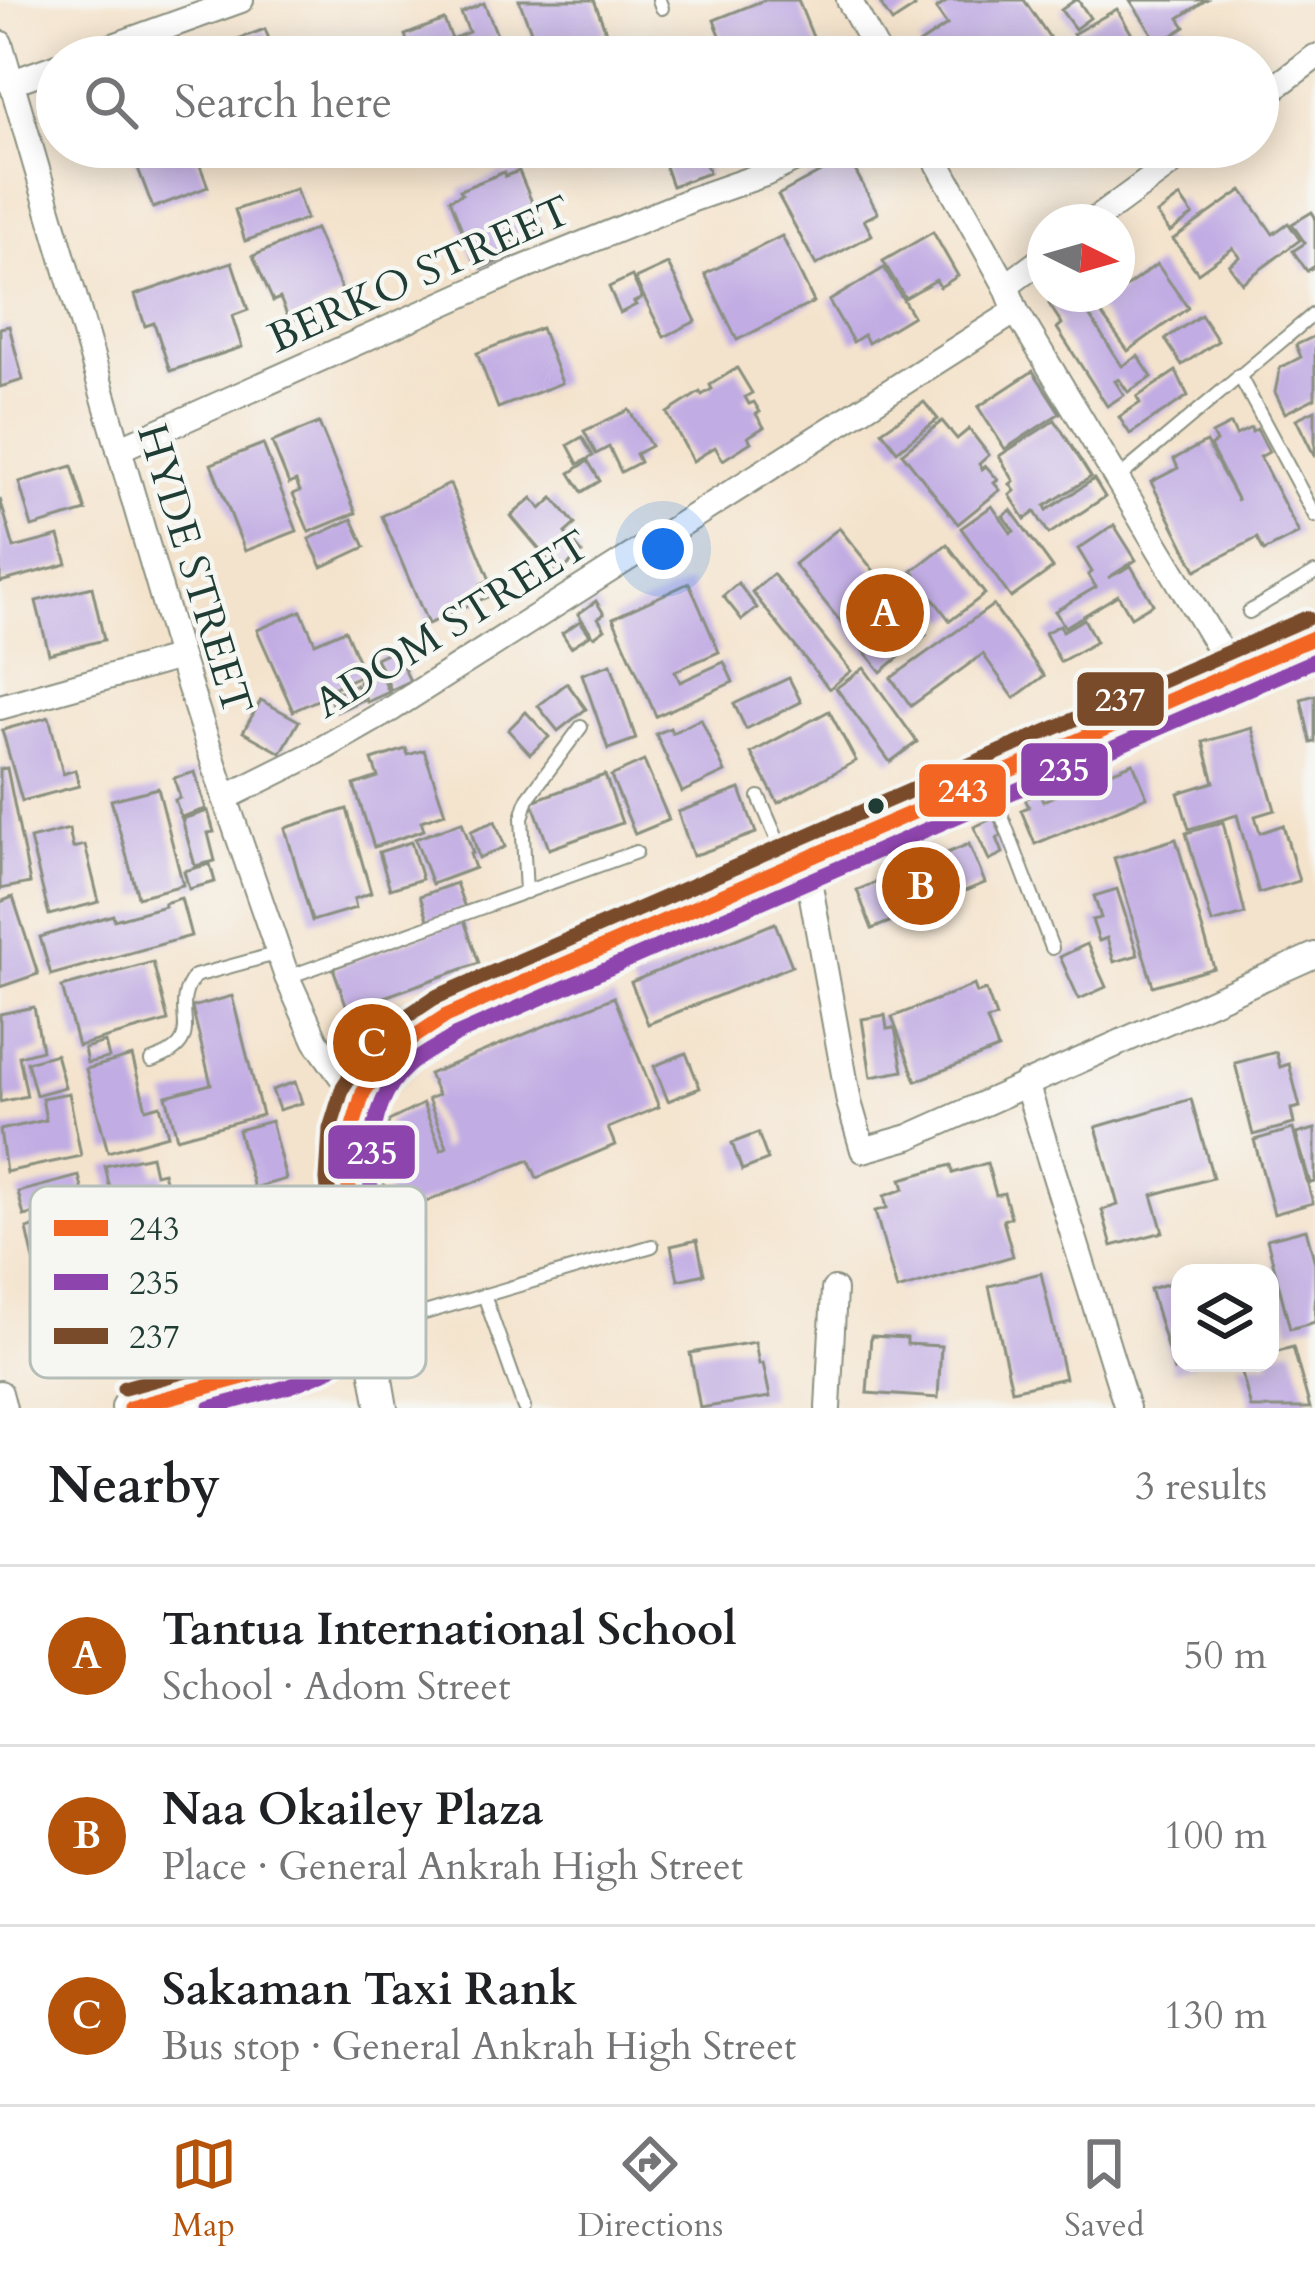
<!DOCTYPE html>
<meta charset="utf-8">
<style>
:root{--surface:#fff;--page:#f2f2f2;--text:#202124;--muted:#757577;--line:#e0e0e0;--accent:#b45309}
body{margin:0;font-family:Cardo,serif;background:var(--page);color:var(--text)}
.controls{position:absolute;right:36px;bottom:36px;display:grid;overflow:hidden;border-radius:24px;box-shadow:0 6px 30px #0003}
.controls button{width:108px;height:108px;display:grid;place-items:center;padding:0;border:0;border-bottom:3px solid var(--line);background:var(--surface);color:var(--text);font:60px sans-serif}
.compass{position:absolute;left:1027px;top:204px;width:108px;height:108px;border-radius:50%;background:var(--surface);box-shadow:0 6px 30px #0003;rotate:95deg}
.you{position:absolute;left:663px;top:549px;width:42px;height:42px;margin:-30px;border:9px solid #fff;border-radius:50%;background:#1a73e8;box-shadow:0 0 0 18px #1a73e833}
.badge{display:grid;place-items:center;width:78px;height:78px;border-radius:50%;background:var(--accent);color:#fff;font-size:39px;font-weight:700}
.pin{position:absolute;translate:-50% -50%;border:6px solid #fff;box-shadow:0 3px 12px #0006}
.list{margin:0;padding:0;list-style:none}
h2{display:flex;justify-content:space-between;align-items:center;height:156px;margin:0;padding:0 48px;font-size:51px}
h2 small{font-size:39px;font-weight:400;color:var(--muted)}
.list li{display:grid;grid-template-columns:78px 1fr auto;gap:36px;align-items:center;box-sizing:border-box;height:180px;padding:0 48px;border-top:3px solid var(--line)}
.list b{display:block;font-size:45px;white-space:nowrap}
.list p{margin:0;font-size:39px;white-space:nowrap;color:var(--muted)}
.list em{font-size:39px;font-style:normal;color:var(--muted)}
.icon{flex:none;width:66px;height:66px;fill:none;stroke:currentColor;stroke-width:2;stroke-linecap:round;stroke-linejoin:round}
.map{position:relative;flex:none;width:1315px;height:1408px;overflow:hidden}
.search{position:absolute;background:var(--surface);box-shadow:0 6px 30px #0003;left:36px;right:36px;top:36px;height:132px;display:flex;align-items:center;gap:30px;box-sizing:border-box;padding:0 42px;border-radius:66px;color:var(--muted);font-size:45px}
.sheet{height:696px;background:var(--surface)}
nav{display:flex;justify-content:space-around;align-items:center;box-sizing:border-box;height:168px;border-top:3px solid var(--line);background:var(--surface);font-size:33px;color:var(--muted)}
nav a{display:grid;justify-items:center;gap:6px}
nav .on{color:var(--accent)}
.map>svg:first-child{display:block}
.building{fill:#c1ace3}
.lines{fill:none;stroke-linecap:round;stroke-linejoin:round}
.service-casing{stroke:#8a9080;stroke-width:16}
.minor-casing{stroke:#8a9080;stroke-width:28}
.tertiary-casing{stroke:#8a9080;stroke-width:34}
.secondary-casing{stroke:#8a9080;stroke-width:40}
.service{stroke:#fff;stroke-width:12}
.minor{stroke:#fff;stroke-width:24}
.tertiary{stroke:#fff;stroke-width:30}
.secondary{stroke:#fff;stroke-width:36}
.bus-1-casing{stroke:#f6f6f2;stroke-width:24}
.bus-2-casing{stroke:#f6f6f2;stroke-width:24}
.bus-3-casing{stroke:#f6f6f2;stroke-width:24}
.bus-1{stroke:#f26522;stroke-width:15}
.bus-2{stroke:#8e44ad;stroke-width:15}
.bus-3{stroke:#7a4b2a;stroke-width:15}
.bus-dot{fill:#1f3d34;stroke:#f6f6f2;stroke-width:4.5}
.labels{text-anchor:middle;stroke-width:9;stroke-linejoin:round;paint-order:stroke}
.street-label{font-size:42px;fill:#1f3d34;stroke:#f6f6f2}
.key{fill:#f6f6f2;stroke:#b6beb9;stroke-width:3}
.key-label{font-size:33px;fill:#1f3d34}
.line-badge{stroke:#f6f6f2;stroke-width:4.5}
.badge-label{font-size:33px;text-anchor:middle;font-weight:bold;fill:#fff}
</style>
<div class="map">
<svg width="1315" height="1408" viewBox="0 0 1315 1408">
<rect width="100%" height="100%" fill="#f6f6f2"/>
<filter id="ink" filterUnits="userSpaceOnUse"><feTurbulence type="fractalNoise" baseFrequency=".00833" numOctaves="2"/><feDisplacementMap in="SourceGraphic" scale="24" xChannelSelector="R" yChannelSelector="G"/><feConvolveMatrix kernelMatrix="1 2 1 2 8 2 1 2 1" color-interpolation-filters="sRGB"/></filter>
<filter id="wash" filterUnits="userSpaceOnUse"><feTurbulence type="fractalNoise" baseFrequency=".004" numOctaves="4" result="noise"/><feDisplacementMap in="SourceGraphic" scale="48" xChannelSelector="R" yChannelSelector="G"/><feGaussianBlur stdDeviation="2.7" result="paint"/><feColorMatrix in="noise" values="0 0 0 0 0 0 0 0 0 0 0 0 0 0 0 0 0 1.4 0 .05"/><feComposite in="paint" operator="in"/></filter>
<g filter="url(#wash)">
<rect width="100%" height="100%" fill="#f4e3cc"/>
<g id="blocks">
<g class="building">
<polygon points="519,0 594,0 606,32 541,57"/>
<polygon points="764,0 798,0 821,57 729,57 714,20"/>
<polygon points="888,0 911,0 915,7 892,22 881,5"/>
<polygon points="949,0 1024,0 1050,38 1022,57 927,57 919,44 947,25 936,9"/>
<polygon points="1075,0 1078,0 1090,18 1075,29 1061,10"/>
<polygon points="1130,0 1206,0 1179,18 1185,27 1159,44"/>
<polygon points="484,3 506,57 393,57 391,53 409,46 405,35 444,20 452,39 469,32 461,13"/>
<polygon points="1117,9 1134,38 1101,57 1086,57 1073,34"/>
<polygon points="265,29 276,57 226,57 222,45"/>
<polygon points="130,147 193,147 208,187 153,208"/>
<polygon points="658,147 700,147 709,173 672,186"/>
<polygon points="848,157 878,213 864,220 872,235 816,265 778,195"/>
<polygon points="519,171 543,229 506,244 512,256 482,268 477,256 473,258 450,199 462,194 460,190 504,172 505,176"/>
<polygon points="296,189 306,219 245,241 235,210"/>
<polygon points="1242,190 1273,234 1288,223 1300,240 1242,283 1229,265 1240,257 1233,248 1198,273 1173,239"/>
<polygon points="1180,197 1193,215 1170,232 1157,214"/>
<polygon points="1312,212 1315,217 1315,266 1307,271 1293,251 1305,243 1292,224"/>
<polygon points="315,229 344,295 290,322 280,298 273,301 253,256"/>
<polygon points="933,232 958,276 940,287 936,280 905,298 883,261"/>
<polygon points="782,236 814,302 737,340 705,274"/>
<polygon points="232,262 248,310 232,316 242,347 170,371 154,323 145,326 135,295"/>
<polygon points="668,264 696,321 664,337 635,279"/>
<polygon points="1157,264 1188,308 1128,351 1097,308"/>
<polygon points="884,268 913,316 868,343 864,335 853,342 829,301"/>
<polygon points="632,276 642,298 634,302 636,305 620,313 609,287"/>
<polygon points="1064,294 1067,294 1080,313 1085,309 1122,366 1138,356 1152,377 1128,392 1119,379 1115,381 1124,395 1107,406 1057,328 1062,324 1049,304"/>
<polygon points="1201,315 1218,341 1182,365 1165,339"/>
<polygon points="9,326 23,380 0,387 0,328"/>
<polygon points="541,328 562,383 498,408 477,353"/>
<polygon points="1315,336 1315,398 1285,413 1275,392 1280,368 1301,357 1296,345"/>
<polygon points="737,368 752,393 745,397 749,404 754,402 760,412 756,414 764,427 748,437 751,442 723,460 715,447 693,461 667,413 700,392 702,395 712,389 710,385"/>
<polygon points="1033,371 1060,413 1005,449 978,407"/>
<polygon points="1176,371 1188,396 1130,434 1119,417 1140,403 1137,397"/>
<polygon points="924,402 938,419 897,451 882,431"/>
<polygon points="629,410 651,446 636,454 640,462 621,472 609,447 596,454 584,431"/>
<polygon points="1315,410 1315,457 1296,419"/>
<polygon points="1055,420 1091,477 1045,506 1047,510 1094,479 1105,497 1049,534 1035,512 1025,519 1010,495 1015,491 1010,484 1014,481 999,456"/>
<polygon points="942,421 957,439 969,429 989,455 979,464 982,469 986,466 998,480 994,483 1000,490 958,524 902,453"/>
<polygon points="319,423 356,513 309,532 293,494 300,491 296,481 289,484 272,442"/>
<polygon points="1231,424 1236,435 1251,428 1252,432 1257,429 1269,452 1260,457 1299,533 1264,551 1257,538 1196,570 1151,482 1178,468 1174,459 1206,442 1238,501 1210,446 1216,442 1212,434"/>
<polygon points="582,437 593,456 578,464 568,445"/>
<polygon points="263,444 297,531 245,551 211,464"/>
<polygon points="588,461 600,481 582,492 570,473"/>
<polygon points="72,466 86,511 32,527 19,482"/>
<polygon points="450,484 490,580 481,584 487,597 428,624 382,516"/>
<polygon points="532,498 541,509 553,498 575,524 565,533 582,553 559,573 511,516"/>
<polygon points="0,499 14,548 59,536 67,564 0,582"/>
<polygon points="992,506 1011,533 1014,531 1003,516 1011,510 1053,568 1011,598 961,528"/>
<polygon points="352,519 365,547 322,567 309,539"/>
<polygon points="1114,525 1136,560 1108,578 1131,566 1153,604 1131,617 1118,595 1065,627 1055,611 1096,587 1088,575 1092,572 1078,549"/>
<polygon points="839,528 926,635 881,672 794,564"/>
<polygon points="947,544 985,594 950,621 912,571"/>
<polygon points="773,574 851,671 829,689 752,592"/>
<polygon points="689,583 719,652 675,671 680,682 724,662 733,682 656,716 613,618"/>
<polygon points="738,583 757,608 742,620 723,596"/>
<polygon points="92,587 104,640 49,654 36,601"/>
<polygon points="596,601 604,614 598,618 605,629 594,637 578,614"/>
<polygon points="993,605 1044,676 1014,698 983,654 911,706 891,678"/>
<polygon points="301,611 315,643 345,630 364,674 335,687 337,691 293,711 257,630"/>
<polygon points="1084,619 1096,642 1060,662 1045,633 1060,625 1063,631"/>
<polygon points="580,621 590,635 571,647 562,633"/>
<polygon points="395,649 410,681 391,690 376,658"/>
<polygon points="611,664 636,739 608,749 582,674"/>
<polygon points="864,668 917,742 890,762 836,688"/>
<polygon points="380,672 389,692 367,702 359,682"/>
<polygon points="789,678 801,702 746,729 734,704"/>
<polygon points="567,683 586,709 558,731 538,706"/>
<polygon points="356,685 363,700 336,712 329,697"/>
<polygon points="1315,695 1315,742 1311,743 1301,699"/>
<polygon points="261,700 299,721 281,753 243,732"/>
<polygon points="829,711 856,761 778,803 751,753"/>
<polygon points="526,712 549,737 530,754 508,730"/>
<polygon points="49,717 63,774 75,770 79,786 22,801 2,730"/>
<polygon points="701,719 725,772 682,792 656,734 670,728 672,733"/>
<polygon points="1252,728 1275,810 1255,816 1260,833 1283,825 1299,881 1259,893 1237,815 1189,829 1178,793 1214,782 1203,742"/>
<polygon points="406,749 408,755 424,750 445,813 421,821 424,830 374,847 354,785 378,777 372,760"/>
<polygon points="644,761 669,820 635,834 611,776"/>
<polygon points="1133,763 1147,797 1035,844 1021,810 1029,807 1025,799 1039,793 1043,801 1056,795 1054,792 1070,785 1072,788"/>
<polygon points="7,768 30,883 0,889 0,769"/>
<polygon points="195,772 206,809 181,817 175,800 180,798 174,778"/>
<polygon points="605,775 622,823 549,849 532,801"/>
<polygon points="158,788 183,885 138,897 111,800"/>
<polygon points="740,789 756,833 693,856 678,812"/>
<polygon points="347,809 371,893 354,899 356,908 312,921 285,828"/>
<polygon points="208,811 214,832 208,833 215,861 195,866 182,819"/>
<polygon points="994,818 1002,836 997,838 1003,853 989,860 974,827"/>
<polygon points="495,821 505,847 479,858 471,831"/>
<polygon points="462,822 473,853 470,854 475,868 432,884 415,839"/>
<polygon points="1223,822 1245,914 1212,923 1186,833"/>
<polygon points="69,829 73,848 85,845 99,902 49,915 30,839"/>
<polygon points="1176,839 1214,968 1153,986 1114,858"/>
<polygon points="411,842 422,879 390,889 379,852"/>
<polygon points="969,844 985,883 872,929 857,890"/>
<polygon points="210,864 215,882 189,889 184,871"/>
<polygon points="456,883 465,908 429,922 420,896"/>
<polygon points="1117,889 1138,955 1114,962 1107,938 1099,941 1092,920 1101,918 1094,896"/>
<polygon points="13,897 38,974 0,987 0,902"/>
<polygon points="181,898 191,936 51,975 40,937 113,915 114,920 165,906 164,903"/>
<polygon points="464,920 479,963 348,1010 333,968"/>
<polygon points="775,923 792,966 648,1024 631,982"/>
<polygon points="1087,944 1106,987 1079,999 1060,957"/>
<polygon points="153,962 168,1021 78,1046 62,987"/>
<polygon points="974,985 977,993 986,990 996,1017 987,1020 998,1049 916,1081 892,1017"/>
<polygon points="232,996 262,1115 177,1138 166,1096 211,1084 192,1007"/>
<polygon points="614,997 659,1107 608,1128 615,1145 537,1178 529,1160 396,1214 384,1186 381,1154 389,1121 423,1104 441,1150 447,1147 428,1099 438,1095 429,1074"/>
<polygon points="34,1007 42,1050 19,1056 27,1096 0,1102 0,1014"/>
<polygon points="885,1015 887,1029 895,1028 903,1071 871,1077 862,1019"/>
<polygon points="105,1042 109,1058 87,1063 84,1048"/>
<polygon points="1276,1052 1280,1067 1289,1064 1300,1107 1291,1109 1294,1124 1253,1135 1235,1063"/>
<polygon points="686,1053 700,1088 668,1101 654,1066"/>
<polygon points="56,1054 65,1087 36,1095 27,1062"/>
<polygon points="132,1056 146,1109 160,1105 168,1135 108,1152 86,1069"/>
<polygon points="295,1082 302,1103 279,1110 272,1090"/>
<polygon points="69,1093 81,1156 6,1172 0,1130 46,1120 42,1098"/>
<polygon points="1191,1099 1213,1178 1152,1195 1163,1232 1112,1246 1102,1210 1118,1205 1096,1127"/>
<polygon points="271,1121 286,1179 254,1188 238,1130"/>
<polygon points="1293,1129 1313,1203 1274,1214 1254,1140"/>
<polygon points="1315,1129 1315,1182 1310,1183 1296,1134"/>
<polygon points="758,1133 768,1160 742,1170 732,1143"/>
<polygon points="151,1156 155,1174 163,1172 168,1192 160,1194 166,1224 120,1235 105,1166"/>
<polygon points="987,1163 996,1195 1004,1193 1011,1217 1003,1220 1013,1256 897,1290 875,1211 887,1208 884,1196 904,1189 901,1179 951,1165 953,1173"/>
<polygon points="79,1176 96,1245 34,1260 27,1229 36,1226 33,1214 24,1216 18,1192"/>
<polygon points="1306,1229 1315,1263 1315,1322 1290,1329 1267,1239"/>
<polygon points="697,1240 704,1274 678,1280 671,1246"/>
<polygon points="1041,1273 1065,1378 1012,1390 989,1286"/>
<polygon points="1180,1280 1180,1363 1196,1364 1174,1371 1150,1289"/>
<polygon points="871,1336 907,1338 907,1344 941,1346 938,1398 867,1393"/>
<polygon points="755,1342 759,1364 763,1363 770,1397 700,1408 690,1353"/>
<polygon points="1293,1347 1310,1408 1251,1408 1239,1363 1270,1363 1270,1353"/>
</g>
</g>
</g>
<g filter="url(#ink)">
<use href="#blocks" fill-opacity="0" stroke="#8a9080" stroke-width="3"/>
<g class="lines">
<g class="service-casing">
<g id="service">
<polyline points="659,0 662,8"/>
<polyline points="1239,375 1315,516"/>
<polyline points="1117,479 1315,313"/>
<polyline points="1249,612 1315,573"/>
<polyline points="990,785 1052,948"/>
<polyline points="759,797 787,862"/>
<polyline points="526,892 522,818 528,798 581,727"/>
<polyline points="288,977 636,852"/>
<path d="M151,1061C213,1041 165,1011 195,976L279,953"/>
<polyline points="231,1251 351,1219"/>
<polyline points="484,1295 524,1408"/>
<polyline points="370,1329 652,1246"/>
</g>
</g>
<g class="minor-casing">
<g id="minor">
<polyline points="849,0 880,57"/>
<polyline points="0,43 180,657 225,798 287,977 316,1041 341,1076 363,1093"/>
<polyline points="83,57 241,0"/>
<polyline points="10,83 57,66"/>
<polyline points="1258,100 1315,57"/>
<polyline points="929,147 1006,286 1016,311 1233,672"/>
<polyline points="1092,222 1194,147"/>
<polyline points="1006,286 1045,257"/>
<polyline points="119,449 516,271 693,199 765,174 820,147"/>
<polyline points="0,707 180,657"/>
<polyline points="225,798 313,754 393,708 1016,311"/>
<polyline points="805,858 849,1102 863,1150 909,1137 1315,955"/>
<polyline points="1026,1083 1127,1408"/>
<polyline points="0,1393 4,1408"/>
<polyline points="828,1408 834,1290"/>
</g>
</g>
<g class="tertiary-casing">
<polyline id="tertiary" points="362,1294 382,1408"/>
</g>
<g class="secondary-casing">
<polyline id="secondary" points="130,1408 284,1366 315,1354 335,1340 362,1294 348,1179 351,1133 363,1093 391,1052 446,1016 1315,637"/>
</g>
<use href="#service" class="service"/>
<use href="#minor" class="minor"/>
<use href="#tertiary" class="tertiary"/>
<use href="#secondary" class="secondary"/>
<g class="bus-1-casing">
<polyline id="bus-1" points="130,1408 284,1366 315,1354 335,1340 362,1294 348,1179 351,1133 363,1093 391,1052 446,1016 1315,637"/>
</g>
<g class="bus-2-casing">
<path id="bus-2" d="M210,1408L290,1386L327,1371L352,1353L381,1303L383,1291C375,1224 349,1117 408,1066C422,1054 441,1045 456,1035L1315,660"/>
</g>
<g class="bus-3-casing">
<polyline id="bus-3" points="124,1388 277,1346 305,1335 319,1325 340,1289 327,1180 330,1129 343,1087 376,1037 434,998 1307,618"/>
</g>
<use href="#bus-1" class="bus-1"/>
<use href="#bus-2" class="bus-2"/>
<use href="#bus-3" class="bus-3"/>
</g>
</g>
<circle class="bus-dot" cx="876" cy="806" r="10"/>
<g class="labels">
<g class="street-label">
<text transform="translate(419 273) rotate(-24)" y="15">BERKO STREET</text>
<text transform="translate(196 569) rotate(73)" y="15">HYDE STREET</text>
<text transform="translate(451 623) rotate(-32)" y="15">ADOM STREET</text>
</g>
</g>
<rect x="30" y="1186" width="396" height="192" rx="18" class="key"/>
<rect x="54" y="1220" width="54" height="16" fill="#f26522"/>
<rect x="54" y="1274" width="54" height="16" fill="#8e44ad"/>
<rect x="54" y="1328" width="54" height="16" fill="#7a4b2a"/>
<g class="key-label">
<text x="129" y="1240">243</text>
<text x="129" y="1294">235</text>
<text x="129" y="1348">237</text>
</g>
<g class="line-badge">
<rect x="1075" y="670" width="91" height="58" rx="12" fill="#7a4b2a"/>
<rect x="1019" y="741" width="91" height="57" rx="12" fill="#8e44ad"/>
<rect x="917" y="762" width="91" height="57" rx="12" fill="#f26522"/>
<rect x="326" y="1123" width="91" height="58" rx="12" fill="#8e44ad"/>
</g>
<g class="badge-label">
<text x="1120" y="711">237</text>
<text x="1064" y="781">235</text>
<text x="963" y="802">243</text>
<text x="372" y="1164">235</text>
</g>
</svg>
<div class="controls">
<button><svg class="icon" aria-label="layers" viewBox="0 0 24 24"><path d="M12 4l9 5-9 5-9-5zM3 14l9 5 9-5"/></svg></button>
</div>
<svg class="compass" viewBox="-18 -18 36 36"><path d="M0-13l5 13h-10z" fill="#e53935"/><path d="M0 13l5-13h-10z" fill="#757577"/></svg>
<div class="you"></div>
<div class="pin badge" style="left:885px;top:613px">A</div>
<div class="pin badge" style="left:921px;top:886px">B</div>
<div class="pin badge" style="left:372px;top:1043px">C</div>
<div class="search"><svg class="icon" aria-label="search" viewBox="0 0 24 24"><circle cx="10" cy="10" r="6"/><path d="M15 15l6 6"/></svg>Search here</div>
</div>
<section class="sheet">
<h2>Nearby<small>3 results</small></h2>
<ul class="list">
<li><span class="badge">A</span><div><b>Tantua International School</b><p>School · Adom Street</p></div><em>50 m</em></li>
<li><span class="badge">B</span><div><b>Naa Okailey Plaza</b><p>Place · General Ankrah High Street</p></div><em>100 m</em></li>
<li><span class="badge">C</span><div><b>Sakaman Taxi Rank</b><p>Bus stop · General Ankrah High Street</p></div><em>130 m</em></li>
</ul>
</section>
<nav>
<a class="on"><svg class="icon" aria-label="map" viewBox="0 0 24 24"><path d="M3 6l6-2 6 2 6-2v14l-6 2-6-2-6 2zM9 4v14M15 6v14"/></svg>Map</a>
<a><svg class="icon" aria-label="directions" viewBox="0 0 24 24"><path d="M12 3l9 9-9 9-9-9zM9 14v-3h6M13 9l2 2-2 2"/></svg>Directions</a>
<a><svg class="icon" aria-label="saved" viewBox="0 0 24 24"><path d="M7 4h10v16l-5-4-5 4z"/></svg>Saved</a>
</nav>
